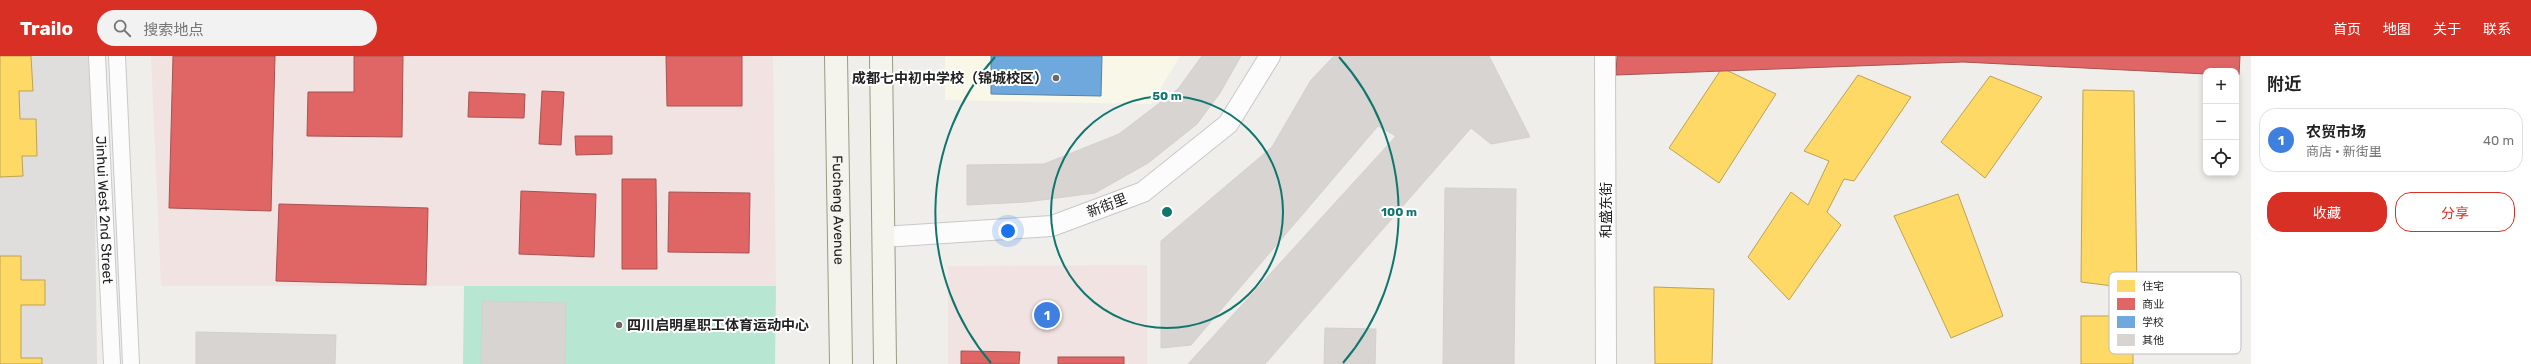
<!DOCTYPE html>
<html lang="zh">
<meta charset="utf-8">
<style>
:root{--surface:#fff;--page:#f2f2f2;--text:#222;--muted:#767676;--line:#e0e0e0;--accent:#d93025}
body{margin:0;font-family:Rubik,"Noto Sans SC",sans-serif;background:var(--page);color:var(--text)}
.controls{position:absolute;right:12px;top:12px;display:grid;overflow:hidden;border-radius:8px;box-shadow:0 2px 6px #0003}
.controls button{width:36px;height:36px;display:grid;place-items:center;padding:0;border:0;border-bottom:1px solid var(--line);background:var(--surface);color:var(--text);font:20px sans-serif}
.you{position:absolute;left:1008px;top:175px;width:14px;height:14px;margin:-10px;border:3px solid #fff;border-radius:50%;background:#1a73e8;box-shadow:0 0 0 6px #1a73e833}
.badge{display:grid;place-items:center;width:26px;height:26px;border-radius:50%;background:var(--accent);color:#fff;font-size:13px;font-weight:700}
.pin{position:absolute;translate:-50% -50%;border:2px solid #fff;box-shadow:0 1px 4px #0006}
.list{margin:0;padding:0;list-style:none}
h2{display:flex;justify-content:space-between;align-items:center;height:52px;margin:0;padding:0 16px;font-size:17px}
h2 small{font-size:13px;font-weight:400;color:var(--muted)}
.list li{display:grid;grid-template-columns:26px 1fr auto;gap:12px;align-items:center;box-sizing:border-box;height:64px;margin:0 8px 8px;padding:0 8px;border:1px solid var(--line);border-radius:16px}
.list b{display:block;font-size:15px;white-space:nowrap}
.list p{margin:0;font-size:13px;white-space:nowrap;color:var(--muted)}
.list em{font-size:13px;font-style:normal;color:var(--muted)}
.actions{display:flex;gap:8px;padding:12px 16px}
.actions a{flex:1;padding:9px 0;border:1px solid var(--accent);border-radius:16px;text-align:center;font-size:14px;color:var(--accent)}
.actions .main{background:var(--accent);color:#fff}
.icon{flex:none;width:22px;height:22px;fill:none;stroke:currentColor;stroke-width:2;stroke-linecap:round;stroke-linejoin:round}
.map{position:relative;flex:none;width:2251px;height:308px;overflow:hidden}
header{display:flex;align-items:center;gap:24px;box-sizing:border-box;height:56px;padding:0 20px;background:var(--accent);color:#fff}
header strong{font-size:19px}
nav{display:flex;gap:22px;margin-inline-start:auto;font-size:14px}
.search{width:280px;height:36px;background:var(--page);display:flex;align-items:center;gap:10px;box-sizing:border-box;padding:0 14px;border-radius:22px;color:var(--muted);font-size:15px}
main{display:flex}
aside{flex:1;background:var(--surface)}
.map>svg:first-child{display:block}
.residential{fill:#dfdedc}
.commercial{fill:#f1e3e1}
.education{fill:#f8f7e8}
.pitch{fill:#b7e6d2}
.homes{fill:#ffd966;stroke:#bda252}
.shops{fill:#e06666;stroke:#a75252}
.schools{fill:#6fa8dc;stroke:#5880a4}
.building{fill:#d7d4d2;stroke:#d3d0cc}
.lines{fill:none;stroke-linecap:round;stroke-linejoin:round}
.minor-casing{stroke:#c9c8c7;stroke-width:18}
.tertiary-casing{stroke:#c9c8c7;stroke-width:22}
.secondary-casing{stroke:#999a82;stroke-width:24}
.minor{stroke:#fdfcfc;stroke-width:16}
.tertiary{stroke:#fdfcfc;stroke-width:20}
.secondary{stroke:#f4f4ed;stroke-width:22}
.ring{fill:none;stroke:#0f766e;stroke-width:2}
.poi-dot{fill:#6a6968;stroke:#fff;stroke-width:1.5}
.labels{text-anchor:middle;stroke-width:4;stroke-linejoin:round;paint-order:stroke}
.poi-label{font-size:14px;font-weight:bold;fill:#222;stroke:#fff;text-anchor:end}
.street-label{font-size:14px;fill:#222;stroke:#fff}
.key{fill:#fff;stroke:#bdbdbd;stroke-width:1}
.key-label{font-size:11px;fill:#222}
.centre{fill:#0f766e;stroke:#fff;stroke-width:2}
.ring-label{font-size:12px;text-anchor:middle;font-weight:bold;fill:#0f766e;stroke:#fff;stroke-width:4;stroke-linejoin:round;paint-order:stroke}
</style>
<header>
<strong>Trailo</strong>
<div class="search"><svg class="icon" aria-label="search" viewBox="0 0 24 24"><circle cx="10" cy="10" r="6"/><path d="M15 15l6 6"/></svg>搜索地点</div>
<nav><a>首页</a><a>地图</a><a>关于</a><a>联系</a></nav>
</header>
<main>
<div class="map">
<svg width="2251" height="308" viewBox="0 0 2251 308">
<rect width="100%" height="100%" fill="#f0eeeb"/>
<polygon class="residential" points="0,0 93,0 97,308 0,308"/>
<g class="commercial">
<polygon points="151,0 773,0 776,230 161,230"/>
<polygon points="1147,209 1147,308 948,308 948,210"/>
</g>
<polygon class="education" points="945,0 1180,0 1151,48 945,44"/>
<polygon class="pitch" points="464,230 776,230 775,308 463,308"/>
<g class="homes">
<polygon points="0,0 31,0 33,35 19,35 20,63 36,63 37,100 22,100 23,120 0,121"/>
<polygon points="1722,12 1776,38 1719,127 1669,92"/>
<polygon points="1858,19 1911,41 1854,125 1844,123 1827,156 1841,169 1789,244 1748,201 1791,136 1808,149 1829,105 1804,95"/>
<polygon points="1990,20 2042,41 1985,122 1941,86"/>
<polygon points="2083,34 2134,35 2137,233 2081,226"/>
<polygon points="1958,138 2003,260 1951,282 1894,160"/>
<polygon points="0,200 21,200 21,224 45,224 45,249 21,249 21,302 42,302 42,308 0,308"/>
<polygon points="1654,231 1714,233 1712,308 1655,308"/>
<rect x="2081" y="260" width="52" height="48"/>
</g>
<g class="shops">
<polygon points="173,0 275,0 271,155 169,152"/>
<polygon points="354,0 403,0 402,81 307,80 308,36 354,36"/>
<polygon points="666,0 742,0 742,50 667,50"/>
<polygon points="1617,0 2240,0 2239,19 2236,19 2236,15 2206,15 2206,18 1963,6 1616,19"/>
<polygon points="542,35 564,36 561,89 539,88"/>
<polygon points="469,36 525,38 524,62 468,61"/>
<polygon points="575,80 612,80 612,98 576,99"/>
<polygon points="622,123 656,123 657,213 622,213"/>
<polygon points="521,135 596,138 594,201 519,198"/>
<polygon points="669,136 750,137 749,197 668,196"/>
<polygon points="279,148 428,152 426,229 276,225"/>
<polygon points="961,295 1020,296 1019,308 961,308"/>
<rect x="1058" y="301" width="66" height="7"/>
</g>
<polygon class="schools" points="991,0 1102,0 1101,40 991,38"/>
<g class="building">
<polygon points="1202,0 1241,0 1220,37 1197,68 1148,107 1095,137 1026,146 967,149 967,109 1044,108 1119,78 1178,33"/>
<polygon points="1334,0 1489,0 1530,81 1491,88 1471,72 1265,308 1188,308 1396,80 1378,70 1191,289 1161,292 1161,185 1272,91 1311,24"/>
<polygon points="1445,132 1516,133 1514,308 1443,308"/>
<polygon points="482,245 566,247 565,308 481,308"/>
<polygon points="1325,272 1376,273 1375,308 1324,308"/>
<polygon points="196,276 336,279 335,308 196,308"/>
</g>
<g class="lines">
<g class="minor-casing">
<g id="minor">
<path id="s1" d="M97,0L112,308"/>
<polyline points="117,0 131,308"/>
</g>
</g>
<g class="tertiary-casing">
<g id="tertiary">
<polyline points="1605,0 1606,308"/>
<polyline points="883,181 1052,170 1143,136 1228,68 1270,0"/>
</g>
</g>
<g class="secondary-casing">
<g id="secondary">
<path id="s2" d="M836,0L841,308"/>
<polyline points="881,0 885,308"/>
</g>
</g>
<use href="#minor" class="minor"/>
<use href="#tertiary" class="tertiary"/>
<use href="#secondary" class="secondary"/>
</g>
<g class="ring">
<circle cx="1167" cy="156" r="116"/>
<path d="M991 307A232 232 0 0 1 995 1M1339 1A232 232 0 0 1 1343 307"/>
</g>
<g class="poi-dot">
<circle cx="1056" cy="22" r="4"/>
<circle cx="619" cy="269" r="4"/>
</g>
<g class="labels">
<g class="poi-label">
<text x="1048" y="27">成都七中初中学校（锦城校区）</text>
<text x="627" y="274" text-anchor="start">四川启明星职工体育运动中心</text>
</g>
<g class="street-label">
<text transform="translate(1107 149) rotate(-21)" y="5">新街里</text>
<text dy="5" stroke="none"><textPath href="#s1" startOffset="154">Jinhui West 2nd Street</textPath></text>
<text dy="5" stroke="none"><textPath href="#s2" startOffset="154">Fucheng Avenue</textPath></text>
<text transform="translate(1606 154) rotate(-90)" y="5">和盛东街</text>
</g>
</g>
<rect x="2109" y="216" width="132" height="82" rx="6" class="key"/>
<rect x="2117" y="224" width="18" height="12" fill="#ffd966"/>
<rect x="2117" y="242" width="18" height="12" fill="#e06666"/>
<rect x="2117" y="260" width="18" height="12" fill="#6fa8dc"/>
<rect x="2117" y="278" width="18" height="12" fill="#d7d4d2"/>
<g class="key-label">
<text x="2142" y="234">住宅</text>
<text x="2142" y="252">商业</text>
<text x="2142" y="270">学校</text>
<text x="2142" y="288">其他</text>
</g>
<circle cx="1167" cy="156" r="6" class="centre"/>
<g class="ring-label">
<text x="1167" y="44">50 m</text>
<text x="1399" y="160">100 m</text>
</g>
</svg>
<div class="controls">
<button>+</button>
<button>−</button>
<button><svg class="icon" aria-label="locate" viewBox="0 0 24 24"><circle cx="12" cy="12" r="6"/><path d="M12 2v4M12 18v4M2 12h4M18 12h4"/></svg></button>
</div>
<div class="you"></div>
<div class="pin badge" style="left:1047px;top:259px;background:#3f7fe0">1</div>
</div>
<aside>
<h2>附近<small></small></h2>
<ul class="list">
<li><span class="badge" style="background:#3f7fe0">1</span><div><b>农贸市场</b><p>商店 · 新街里</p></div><em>40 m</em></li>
</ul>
<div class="actions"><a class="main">收藏</a><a>分享</a></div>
</aside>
</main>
